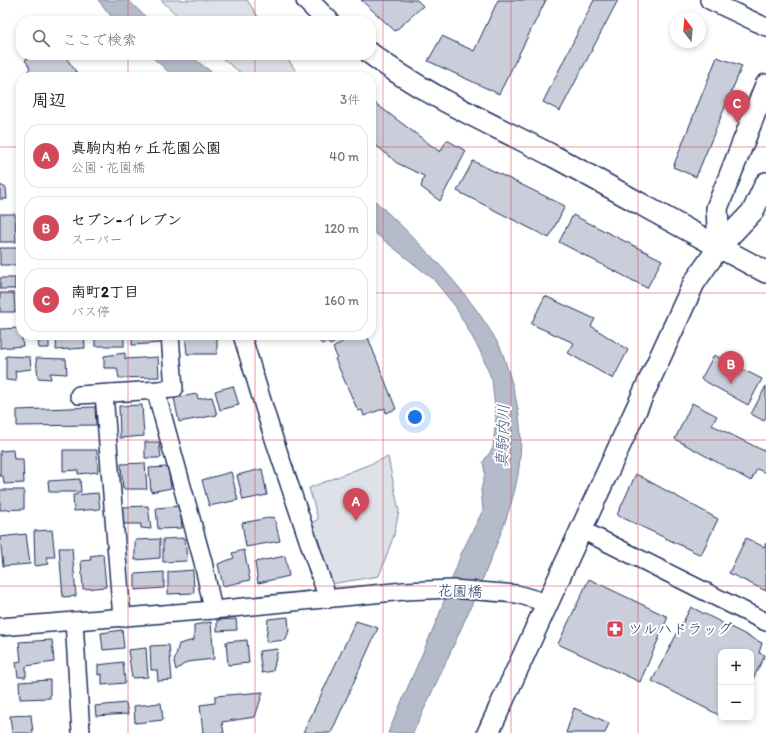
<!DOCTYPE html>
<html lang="ja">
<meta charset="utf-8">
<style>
:root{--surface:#fff;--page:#f2f2f2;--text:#202124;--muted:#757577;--line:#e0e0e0;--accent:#d1495b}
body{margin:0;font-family:Itim,"Klee One",sans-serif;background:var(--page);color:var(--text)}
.controls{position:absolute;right:12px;bottom:12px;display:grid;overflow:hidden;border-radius:8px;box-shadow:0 2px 6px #0003}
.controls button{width:36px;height:36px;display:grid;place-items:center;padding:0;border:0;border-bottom:1px solid var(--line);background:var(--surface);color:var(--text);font:20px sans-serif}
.compass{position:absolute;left:670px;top:12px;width:36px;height:36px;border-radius:50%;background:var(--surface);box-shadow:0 2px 6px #0003;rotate:344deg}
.you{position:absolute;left:415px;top:417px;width:14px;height:14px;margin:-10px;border:3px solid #fff;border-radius:50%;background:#1a73e8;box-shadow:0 0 0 6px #1a73e833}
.badge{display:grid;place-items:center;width:26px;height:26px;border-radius:50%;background:var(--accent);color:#fff;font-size:13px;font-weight:700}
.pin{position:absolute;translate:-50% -33px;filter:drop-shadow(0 1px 2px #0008)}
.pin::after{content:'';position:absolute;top:21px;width:14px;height:12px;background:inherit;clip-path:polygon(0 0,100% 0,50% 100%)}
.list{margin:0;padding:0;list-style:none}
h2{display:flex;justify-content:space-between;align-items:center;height:52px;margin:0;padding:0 16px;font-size:17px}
h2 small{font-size:13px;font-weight:400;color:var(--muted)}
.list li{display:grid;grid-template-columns:26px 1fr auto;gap:12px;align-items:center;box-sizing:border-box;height:64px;margin:0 8px 8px;padding:0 8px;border:1px solid var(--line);border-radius:16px}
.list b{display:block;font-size:15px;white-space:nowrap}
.list p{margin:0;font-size:13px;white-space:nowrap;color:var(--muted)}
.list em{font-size:13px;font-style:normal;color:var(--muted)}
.icon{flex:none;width:22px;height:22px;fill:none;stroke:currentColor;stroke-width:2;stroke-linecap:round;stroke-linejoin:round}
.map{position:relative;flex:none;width:766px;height:733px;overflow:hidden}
.search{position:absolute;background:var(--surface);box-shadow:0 2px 6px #0003;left:16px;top:16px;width:360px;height:44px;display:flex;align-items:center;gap:10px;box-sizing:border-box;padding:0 14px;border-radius:16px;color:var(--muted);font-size:15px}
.panel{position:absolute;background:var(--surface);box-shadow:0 2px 6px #0003;left:16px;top:72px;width:360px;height:268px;border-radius:16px}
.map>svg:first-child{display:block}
.green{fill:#dee1e7;stroke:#7c88a2}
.water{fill:#b5bbca;stroke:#77839f}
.building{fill:#caceda;stroke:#1b2f5e}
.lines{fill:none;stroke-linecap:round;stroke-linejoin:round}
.minor-casing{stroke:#1b2f5e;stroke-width:20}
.tertiary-casing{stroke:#1b2f5e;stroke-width:24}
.minor{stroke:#fff;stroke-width:17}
.tertiary{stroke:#fff;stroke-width:21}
.grid{fill:none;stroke:#d1495b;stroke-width:1;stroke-opacity:0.55}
.labels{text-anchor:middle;stroke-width:4;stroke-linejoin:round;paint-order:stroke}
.street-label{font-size:15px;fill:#1b2f5e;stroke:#fff}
.poi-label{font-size:15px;fill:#1b2f5e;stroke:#fff;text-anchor:start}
.water-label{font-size:16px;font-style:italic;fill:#49597e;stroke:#fff}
</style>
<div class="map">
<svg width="766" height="733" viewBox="0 0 766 733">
<rect width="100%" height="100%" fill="#fff"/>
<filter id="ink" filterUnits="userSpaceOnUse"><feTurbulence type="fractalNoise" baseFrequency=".025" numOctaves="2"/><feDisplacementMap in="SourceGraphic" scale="8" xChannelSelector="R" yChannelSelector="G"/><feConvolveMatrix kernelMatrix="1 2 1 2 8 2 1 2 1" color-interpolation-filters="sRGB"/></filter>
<g filter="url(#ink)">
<g class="green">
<polygon points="161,0 247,0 261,21 183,21"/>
<polygon points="218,55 285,55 300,77 246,77"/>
<polygon points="388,457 399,511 394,535 379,576 331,584 312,523 318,519 309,488"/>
</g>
<g class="water">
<polygon points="98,0 128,0 150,21 115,21"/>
<polygon points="150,55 189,55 218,77 174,77"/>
<path d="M371,197C419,242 468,289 500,347C503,353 505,361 507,367C517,398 523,425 520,457C518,493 501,533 488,566C465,622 439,677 413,733H388L439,615L461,554L483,510L481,490L485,473L483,462L493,448L496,418L492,380L480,351L455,306L433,279L371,230Z"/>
</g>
<g class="building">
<polygon points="361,0 417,0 423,6 395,31"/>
<polygon points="498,0 546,0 499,94 428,61 442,36 474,51"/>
<polygon points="594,0 618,0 560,111 543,102"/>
<polygon points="33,55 64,55 80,77 32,77 28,71 30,68 25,60"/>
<polygon points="717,57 742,66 696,177 673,167"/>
<polygon points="375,103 440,152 447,140 466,151 440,201 421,187 424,176 397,163 371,141 371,107"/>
<polygon points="473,161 565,206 549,238 457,191"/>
<polygon points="0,185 6,188 7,199 0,199"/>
<polygon points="0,214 15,214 16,242 0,242"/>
<polygon points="573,215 662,260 647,288 559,242"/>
<polygon points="0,248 18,248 19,265 0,265"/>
<rect x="0" y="278" width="15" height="11"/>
<polygon points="0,293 14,293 15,312 0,312"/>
<polygon points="545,296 595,319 591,326 628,350 613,379 568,353 574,343 531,324"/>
<polygon points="21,328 23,346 0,348 0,329"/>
<polygon points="43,335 49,335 49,348 39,348 38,341 43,342"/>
<polygon points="57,335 84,335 85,348 56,350"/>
<rect x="95" y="335" width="29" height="11"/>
<polygon points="132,335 159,335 160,343 132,345"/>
<polygon points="185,335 217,335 217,354 187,354"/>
<polygon points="312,335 346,335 331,345 326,342 322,344"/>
<polygon points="352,335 367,335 396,409 386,413 385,408 364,416 362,410 358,411 335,359 337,357 333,348"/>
<polygon points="125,353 125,359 158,357 159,377 119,378 117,368 104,368 104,356"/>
<polygon points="714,355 762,379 748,405 701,379"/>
<polygon points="6,356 30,357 31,369 15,371 16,381 6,380"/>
<polygon points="36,358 66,359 67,374 50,373 51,379 38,378"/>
<polygon points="233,386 239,405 220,410 215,391"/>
<polygon points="766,386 766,416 764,421 751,414"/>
<polygon points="197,394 198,399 212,397 217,415 179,422 174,398"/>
<polygon points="692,403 717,416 712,425 766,452 766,473 757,469 751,481 675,439"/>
<polygon points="142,405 144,436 120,438 119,406"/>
<polygon points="95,407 96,425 17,426 17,410"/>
<polygon points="145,442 159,442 161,458 145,458"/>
<polygon points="13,450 14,459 23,459 24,483 4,484 3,476 0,476 0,451"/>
<polygon points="63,450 97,450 98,472 78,474 78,470 63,471"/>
<polygon points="145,463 147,489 123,489 121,464"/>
<polygon points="168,467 171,488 151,492 149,468"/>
<polygon points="262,469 267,495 243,500 237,475"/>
<polygon points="231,472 238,500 209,506 202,480"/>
<polygon points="636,474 718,519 701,555 617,515"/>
<polygon points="80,479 81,492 49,492 48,481"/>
<polygon points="0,490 24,490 24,509 0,510"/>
<polygon points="98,493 100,509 74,511 73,495"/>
<polygon points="148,506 151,529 141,528 141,524 122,524 121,507"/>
<polygon points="180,506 182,528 158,529 156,508"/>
<polygon points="274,517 280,541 246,547 242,523"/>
<polygon points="52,530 55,557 46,557 49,564 35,566 34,531"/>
<polygon points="26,534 30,564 3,566 0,537"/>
<polygon points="185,538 187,561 163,562 163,539"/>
<polygon points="746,538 764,547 766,543 766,591 729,573"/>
<polygon points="160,539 160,558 135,560 135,540"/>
<polygon points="59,548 72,548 76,596 63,597"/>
<polygon points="244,550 250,580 223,586 218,564 234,558 232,553"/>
<polygon points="103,554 106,587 83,589 81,561 91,560 90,556"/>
<polygon points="285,556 289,576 258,583 255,562"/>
<polygon points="193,570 194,593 168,594 168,572"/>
<polygon points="164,572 164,588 135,590 135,574"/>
<polygon points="589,579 668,617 640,682 558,644"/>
<polygon points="691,607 762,643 759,653 765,655 751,683 751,652 721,652 721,716 652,681"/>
<polygon points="288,617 289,630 286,640 266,642 268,619"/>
<polygon points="236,619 237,630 217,631 217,620"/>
<polygon points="356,621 378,628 331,733 303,733"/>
<polygon points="211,622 214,659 187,662 176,670 174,662 179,644 194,640 194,625"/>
<polygon points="122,630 124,648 103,650 101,633"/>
<polygon points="52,640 54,662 26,666 26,677 18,677 16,662 21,661 19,642"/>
<polygon points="247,640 249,663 228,665 226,642"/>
<polygon points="169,645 172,680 158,681 157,670 151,670 150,646"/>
<polygon points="146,648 148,677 132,678 128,650"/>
<polygon points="278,649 273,671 262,673 259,651"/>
<polygon points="123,662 125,683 102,685 102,674 98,675 98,665"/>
<polygon points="50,680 50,698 20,699 19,682"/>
<polygon points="263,692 255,717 222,722 224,733 203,733 200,705 215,703 215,696"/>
<polygon points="126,703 128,714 96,716 95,706"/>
<polygon points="161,703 163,720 135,723 134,706"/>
<polygon points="574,708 609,723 605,733 566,733"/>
<polygon points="31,715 33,733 12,733 10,716"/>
</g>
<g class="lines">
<g class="minor-casing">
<g id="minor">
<polyline points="709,0 766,27"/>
<polyline points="242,335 271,430 328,599"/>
<polyline points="156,392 203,562 213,610"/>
<polyline points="104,394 122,618"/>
<polyline points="79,395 174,389 170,335"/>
<polyline points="580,529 766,622"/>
<polyline points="74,621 81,733"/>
<polyline points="0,627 213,610 404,591 452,589 517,594 547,603"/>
</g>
</g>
<g class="tertiary-casing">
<g id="tertiary">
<polyline points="307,0 328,21"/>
<path d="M371,54C426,96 492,124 553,156C624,194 695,235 766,272"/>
<polyline points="719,247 717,208 766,85"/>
<polyline points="488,733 694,283 719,247 753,211 766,183"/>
</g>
</g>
<use href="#minor" class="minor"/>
<use href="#tertiary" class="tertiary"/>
</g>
</g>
<path class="grid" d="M128,0V21M255,0V21M383,0V733M511,0V733M638,0V733M128,55V77M255,55V77M0,147H21M371,147H766M0,293H21M371,293H766M128,335V733M255,335V733M0,440H766M0,586H766"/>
<defs>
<g id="pharmacy-square" transform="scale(0.9)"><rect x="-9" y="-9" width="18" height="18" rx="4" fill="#d1495b" stroke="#fff"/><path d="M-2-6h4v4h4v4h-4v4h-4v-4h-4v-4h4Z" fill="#fff"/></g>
</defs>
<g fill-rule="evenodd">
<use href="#pharmacy-square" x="615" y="629"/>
</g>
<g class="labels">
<g class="street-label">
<text transform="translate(460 591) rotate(2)" y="5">花園橋</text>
</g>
<g class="poi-label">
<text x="628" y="634">ツルハドラッグ</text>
</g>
<g class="water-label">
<text transform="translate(502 436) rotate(-88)" y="6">真駒内川</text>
</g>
</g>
</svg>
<div class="controls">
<button>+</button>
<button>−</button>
</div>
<svg class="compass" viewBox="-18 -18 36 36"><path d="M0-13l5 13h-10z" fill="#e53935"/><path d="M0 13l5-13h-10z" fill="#757577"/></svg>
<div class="you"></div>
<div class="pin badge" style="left:356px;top:521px">A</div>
<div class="pin badge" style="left:731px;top:384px">B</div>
<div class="pin badge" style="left:737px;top:123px">C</div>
<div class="search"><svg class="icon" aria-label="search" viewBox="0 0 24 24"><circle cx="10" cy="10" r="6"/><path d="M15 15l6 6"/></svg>ここで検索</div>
<section class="panel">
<h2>周辺<small>3件</small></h2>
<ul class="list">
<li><span class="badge">A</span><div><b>真駒内柏ヶ丘花園公園</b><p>公園 · 花園橋</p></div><em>40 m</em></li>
<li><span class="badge">B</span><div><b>セブン-イレブン</b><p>スーパー</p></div><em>120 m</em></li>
<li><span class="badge">C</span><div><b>南町2丁目</b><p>バス停</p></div><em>160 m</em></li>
</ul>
</section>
</div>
